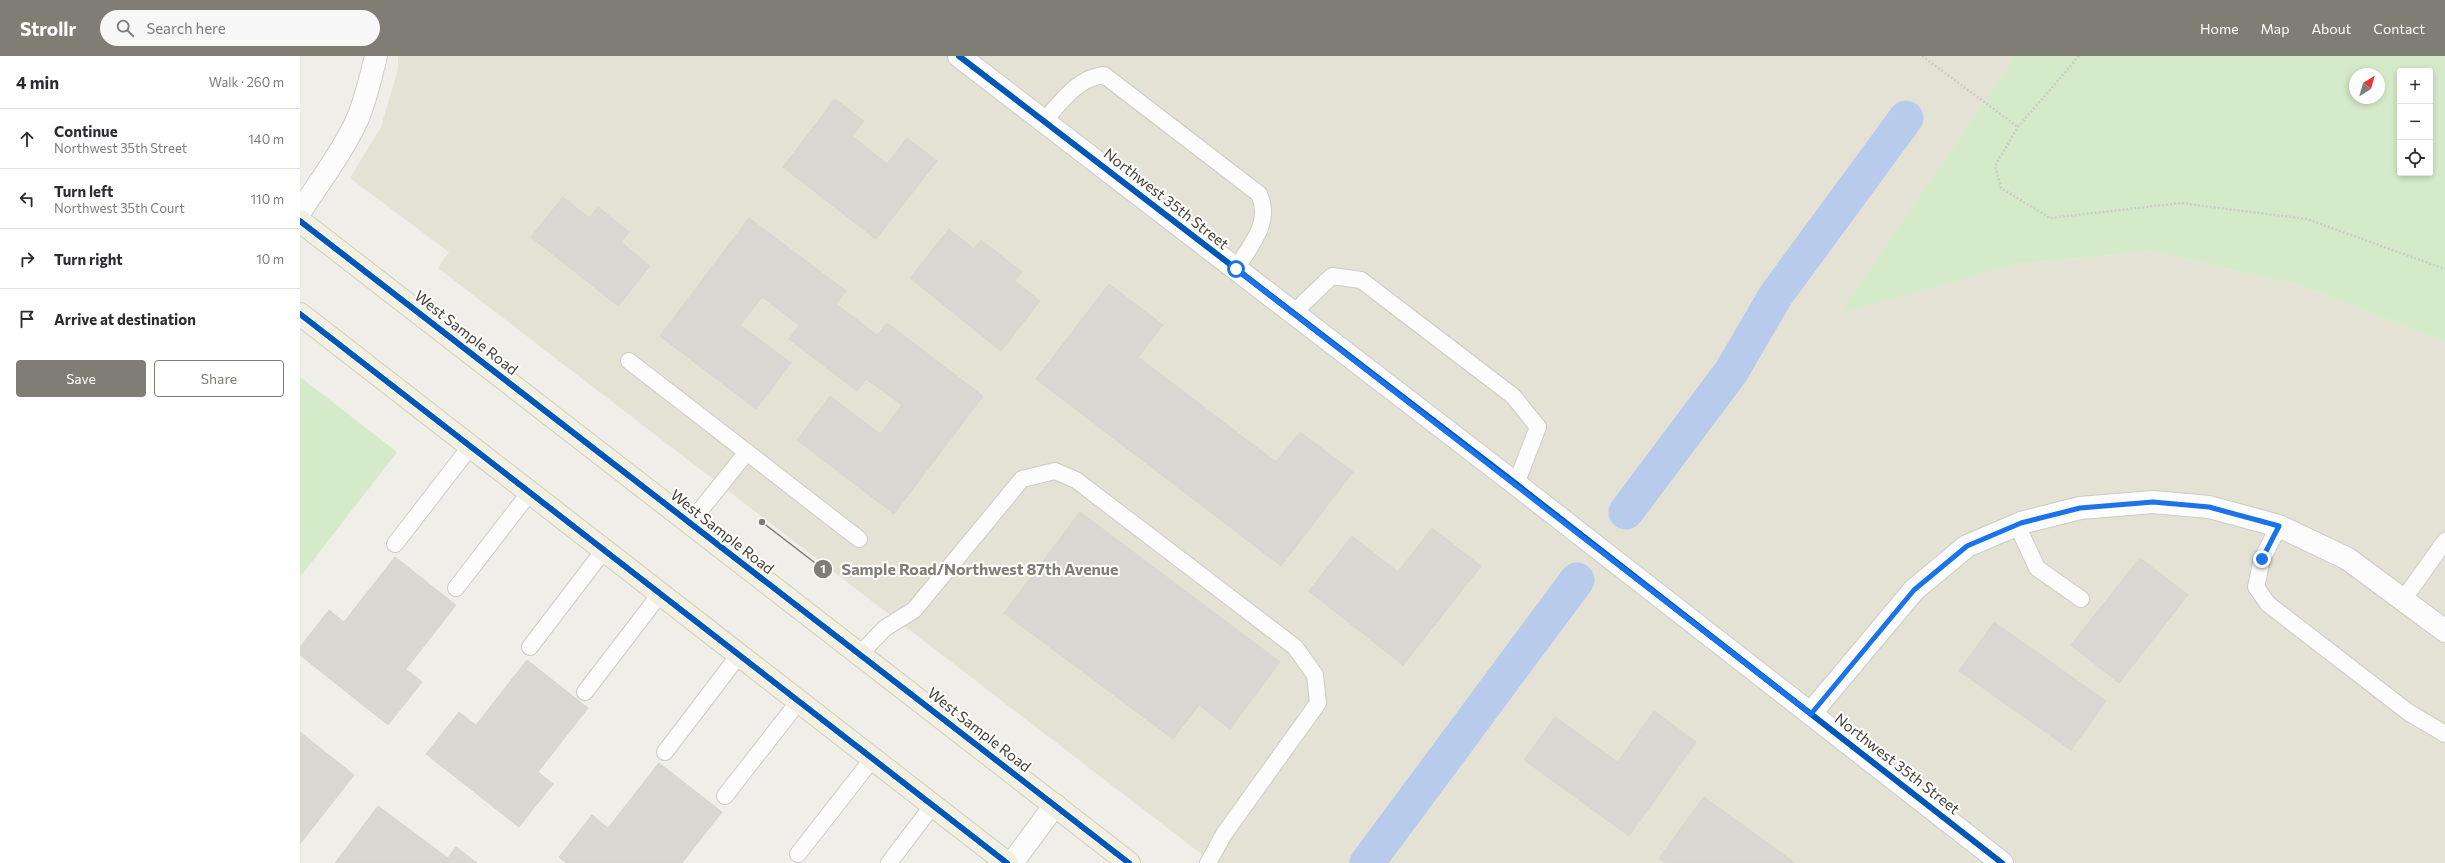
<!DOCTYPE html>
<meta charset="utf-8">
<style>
:root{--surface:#fff;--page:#f7f7f7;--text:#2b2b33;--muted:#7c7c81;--line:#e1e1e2;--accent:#807e74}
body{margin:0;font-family:Commissioner,sans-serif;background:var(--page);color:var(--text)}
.controls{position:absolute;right:12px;top:12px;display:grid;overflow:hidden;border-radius:4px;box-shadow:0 2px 6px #0003}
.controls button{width:36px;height:36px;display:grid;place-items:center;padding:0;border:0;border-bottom:1px solid var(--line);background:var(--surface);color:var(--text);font:20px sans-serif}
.compass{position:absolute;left:2049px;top:12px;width:36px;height:36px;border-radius:50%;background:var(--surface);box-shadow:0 2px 6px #0003;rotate:37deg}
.stop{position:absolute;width:12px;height:12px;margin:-9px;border:3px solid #1a73e8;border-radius:50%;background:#fff}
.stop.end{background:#1a73e8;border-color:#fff;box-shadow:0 1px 4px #0008}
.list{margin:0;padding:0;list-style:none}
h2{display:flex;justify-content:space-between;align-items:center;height:52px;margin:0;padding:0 16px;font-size:17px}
h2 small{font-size:13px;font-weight:400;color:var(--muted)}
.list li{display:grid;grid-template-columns:26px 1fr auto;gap:12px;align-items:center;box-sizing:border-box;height:60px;padding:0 16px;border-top:1px solid var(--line)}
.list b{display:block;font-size:15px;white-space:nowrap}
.list p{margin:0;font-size:13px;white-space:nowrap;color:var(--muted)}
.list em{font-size:13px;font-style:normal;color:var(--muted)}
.actions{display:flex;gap:8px;padding:12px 16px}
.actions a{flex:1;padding:9px 0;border:1px solid var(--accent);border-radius:4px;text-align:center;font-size:14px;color:var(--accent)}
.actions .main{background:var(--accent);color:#fff}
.icon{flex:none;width:22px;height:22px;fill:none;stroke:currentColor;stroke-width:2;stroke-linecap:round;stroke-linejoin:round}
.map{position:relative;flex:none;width:2145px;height:807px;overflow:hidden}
header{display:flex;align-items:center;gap:24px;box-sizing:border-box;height:56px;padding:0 20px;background:var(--accent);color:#fff}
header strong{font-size:19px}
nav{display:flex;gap:22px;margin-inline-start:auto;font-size:14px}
.search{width:280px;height:36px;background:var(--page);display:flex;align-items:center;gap:10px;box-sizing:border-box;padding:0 14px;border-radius:22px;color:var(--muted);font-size:15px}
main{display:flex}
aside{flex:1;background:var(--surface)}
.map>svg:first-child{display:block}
.residential{fill:#e3e2d5}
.green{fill:#d5eac8;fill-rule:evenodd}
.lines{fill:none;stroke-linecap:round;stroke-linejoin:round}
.canal{stroke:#b9cbec;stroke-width:35}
.building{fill:#d8d7d1;stroke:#d7d6ce}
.lane-casing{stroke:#cdccc6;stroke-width:18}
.street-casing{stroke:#cdccc6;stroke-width:24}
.primary-casing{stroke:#d1cfb6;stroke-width:24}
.path{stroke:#cdccc7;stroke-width:2.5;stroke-dasharray:2 2;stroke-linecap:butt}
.lane{stroke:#fdfcfc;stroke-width:16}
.street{stroke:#fdfcfc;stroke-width:22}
.primary{stroke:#f1f0e3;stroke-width:22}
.cycleway-casing{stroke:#fff;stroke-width:8}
.cycleway{stroke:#0057b8;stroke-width:6}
.route{stroke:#1a73e8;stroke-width:5}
.labels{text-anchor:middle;stroke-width:4;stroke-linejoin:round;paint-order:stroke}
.street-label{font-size:15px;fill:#444235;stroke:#fff}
.leader{fill:none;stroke:#807e74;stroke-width:1.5}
.callout-dot{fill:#807e74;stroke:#fff;stroke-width:1.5}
.mark-label{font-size:12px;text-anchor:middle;font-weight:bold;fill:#fff}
.callout-label{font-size:16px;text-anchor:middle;font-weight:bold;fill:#807e74;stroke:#fff;stroke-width:4;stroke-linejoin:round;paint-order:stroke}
</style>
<header>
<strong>Strollr</strong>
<div class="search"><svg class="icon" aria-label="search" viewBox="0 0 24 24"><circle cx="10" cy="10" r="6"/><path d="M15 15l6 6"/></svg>Search here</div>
<nav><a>Home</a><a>Map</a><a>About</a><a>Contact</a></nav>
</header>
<main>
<aside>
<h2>4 min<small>Walk · 260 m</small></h2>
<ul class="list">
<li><svg class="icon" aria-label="ahead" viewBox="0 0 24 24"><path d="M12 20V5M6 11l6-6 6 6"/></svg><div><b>Continue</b><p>Northwest 35th Street</p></div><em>140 m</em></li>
<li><svg class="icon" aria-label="left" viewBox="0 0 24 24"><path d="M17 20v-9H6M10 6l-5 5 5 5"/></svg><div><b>Turn left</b><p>Northwest 35th Court</p></div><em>110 m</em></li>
<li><svg class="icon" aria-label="right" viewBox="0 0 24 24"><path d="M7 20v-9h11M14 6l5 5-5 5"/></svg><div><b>Turn right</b></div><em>10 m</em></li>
<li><svg class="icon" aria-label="arrive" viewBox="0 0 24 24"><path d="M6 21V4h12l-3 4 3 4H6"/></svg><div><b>Arrive at destination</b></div></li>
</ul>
<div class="actions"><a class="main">Save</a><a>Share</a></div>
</aside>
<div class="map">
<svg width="2145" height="807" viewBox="0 0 2145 807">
<rect width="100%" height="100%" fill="#efeee8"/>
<polygon class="residential" points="98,0 1715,0 1541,256 1718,208 1851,195 2002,230 2145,286 2145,807 913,807 138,212 149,196 50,122 81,71 98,13"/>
<g class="green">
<path d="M1715,0H2145V286L2002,230L1851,195L1718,208L1540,257ZM2100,15H2130V117H2100ZM2055,18H2079V42H2055Z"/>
<polygon points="0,321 97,396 0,521"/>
</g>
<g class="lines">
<g class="canal">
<polyline points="1326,456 1431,316 1476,239 1606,62"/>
<polyline points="1067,807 1277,524"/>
</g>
</g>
<g class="building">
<polygon points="535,43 564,65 552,80 587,108 607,82 637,105 576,183 483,111"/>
<polygon points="263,141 289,162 298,151 329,176 321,186 350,210 318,250 231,181"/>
<polygon points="449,162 546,235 536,248 577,279 587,267 683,340 594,458 497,384 530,340 580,378 602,349 566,323 557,335 489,283 499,269 462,241 440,269 491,307 456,353 360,280"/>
<polygon points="649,173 674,193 681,184 722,216 715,225 740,245 701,295 610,222"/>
<polygon points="809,228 863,269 838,301 976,406 1000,376 1053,416 981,510 736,323"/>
<polygon points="780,456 980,606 930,673 899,649 873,683 704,557"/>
<polygon points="1132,472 1181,510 1103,609 1009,535 1052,480 1098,516"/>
<polygon points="95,501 156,549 106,613 122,626 88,669 0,599 0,591 29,554 44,566"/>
<polygon points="1840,502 1888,539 1819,627 1771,589"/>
<polygon points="1694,566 1806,645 1771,694 1659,615"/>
<polygon points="227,604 288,652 238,716 253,728 219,771 126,698 159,656 176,669"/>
<polygon points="1354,655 1396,686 1329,780 1224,704 1255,661 1318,706"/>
<polygon points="0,676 54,719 0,788"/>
<polygon points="359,707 422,756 382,807 266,807 259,801 292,759 308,772"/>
<polygon points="1404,741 1495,807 1366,807 1359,802"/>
<polygon points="78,750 148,802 156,791 177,807 35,807"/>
</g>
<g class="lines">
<g class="lane-casing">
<g id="lane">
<path d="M744,65C761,46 777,22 804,19L959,138C972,167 951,188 936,213"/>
<polyline points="993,257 1032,220 1061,224 1213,340 1238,371 1216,428"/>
<polyline points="329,305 559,483"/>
<polyline points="390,467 447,396"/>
<polyline points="1717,469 1737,512 1781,543"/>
<polyline points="1979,470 1962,503 1956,531 1968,548 2108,656 2145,678"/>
<polyline points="95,488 170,391"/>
<polyline points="156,532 230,436"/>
<polyline points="2103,544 2145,485"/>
<polyline points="230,591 304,494"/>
<polyline points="560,598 585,572 614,554 722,423 755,415 776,424 995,591 1015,619 1018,647 924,778 908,807"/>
<polyline points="285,636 360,538"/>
<polyline points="365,696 439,599"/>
<polyline points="425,740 499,645"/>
<polyline points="498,798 573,702"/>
<polyline points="589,807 633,749"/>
</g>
</g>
<g class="street-casing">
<g id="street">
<polyline points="659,0 1216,428 1702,807"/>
<path d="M0,156C20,125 43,95 58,62C66,42 71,21 76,0"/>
<polyline points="1511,657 1614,534 1667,490 1721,467 1780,452 1853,446 1909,451 1979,470 2048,503 2145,575"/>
<polyline points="712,807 755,749"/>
</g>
</g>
<g class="primary-casing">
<g id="primary">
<polyline points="0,165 829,807"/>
<polyline points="0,258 707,807"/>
</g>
</g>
<g class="path">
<polyline points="1622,0 1718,71"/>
<polyline points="1779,0 1718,71 1695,110 1701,132 1750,162 1881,147 2007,163 2145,213"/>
</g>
<use href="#lane" class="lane"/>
<use href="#street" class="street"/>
<use href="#primary" class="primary"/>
<g class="cycleway-casing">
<g id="cycleway">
<polyline points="659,0 1216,428 1702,807"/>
<polyline points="0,165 829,807"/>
<polyline points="0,258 707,807"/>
</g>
</g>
<use href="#cycleway" class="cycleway"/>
</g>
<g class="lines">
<polyline class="route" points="936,213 1511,658 1614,534 1667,490 1721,467 1780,452 1853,446 1909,451 1979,470 1962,503"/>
</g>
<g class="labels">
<g class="street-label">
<text transform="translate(866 143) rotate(38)" y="5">Northwest 35th Street</text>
<text transform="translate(166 277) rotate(38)" y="5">West Sample Road</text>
<text transform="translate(422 476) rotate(38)" y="5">West Sample Road</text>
<text transform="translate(679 674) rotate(38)" y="5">West Sample Road</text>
<text transform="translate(1597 708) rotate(38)" y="5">Northwest 35th Street</text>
</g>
</g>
<path class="leader" d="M462 466L523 513"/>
<g class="callout-dot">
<circle cx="462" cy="466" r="4"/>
<circle cx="523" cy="513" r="10"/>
</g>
<g class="mark-label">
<text x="523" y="517">1</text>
</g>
<g class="callout-label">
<text x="680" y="519">Sample Road/Northwest 87th Avenue</text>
</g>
</svg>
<div class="controls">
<button>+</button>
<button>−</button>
<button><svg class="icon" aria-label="locate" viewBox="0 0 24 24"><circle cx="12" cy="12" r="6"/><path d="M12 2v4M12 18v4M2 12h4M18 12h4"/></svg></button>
</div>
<svg class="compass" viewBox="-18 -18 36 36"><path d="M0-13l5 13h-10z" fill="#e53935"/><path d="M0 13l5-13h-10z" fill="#7c7c81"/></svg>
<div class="stop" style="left:936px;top:213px"></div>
<div class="stop end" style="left:1962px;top:503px"></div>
</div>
</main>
